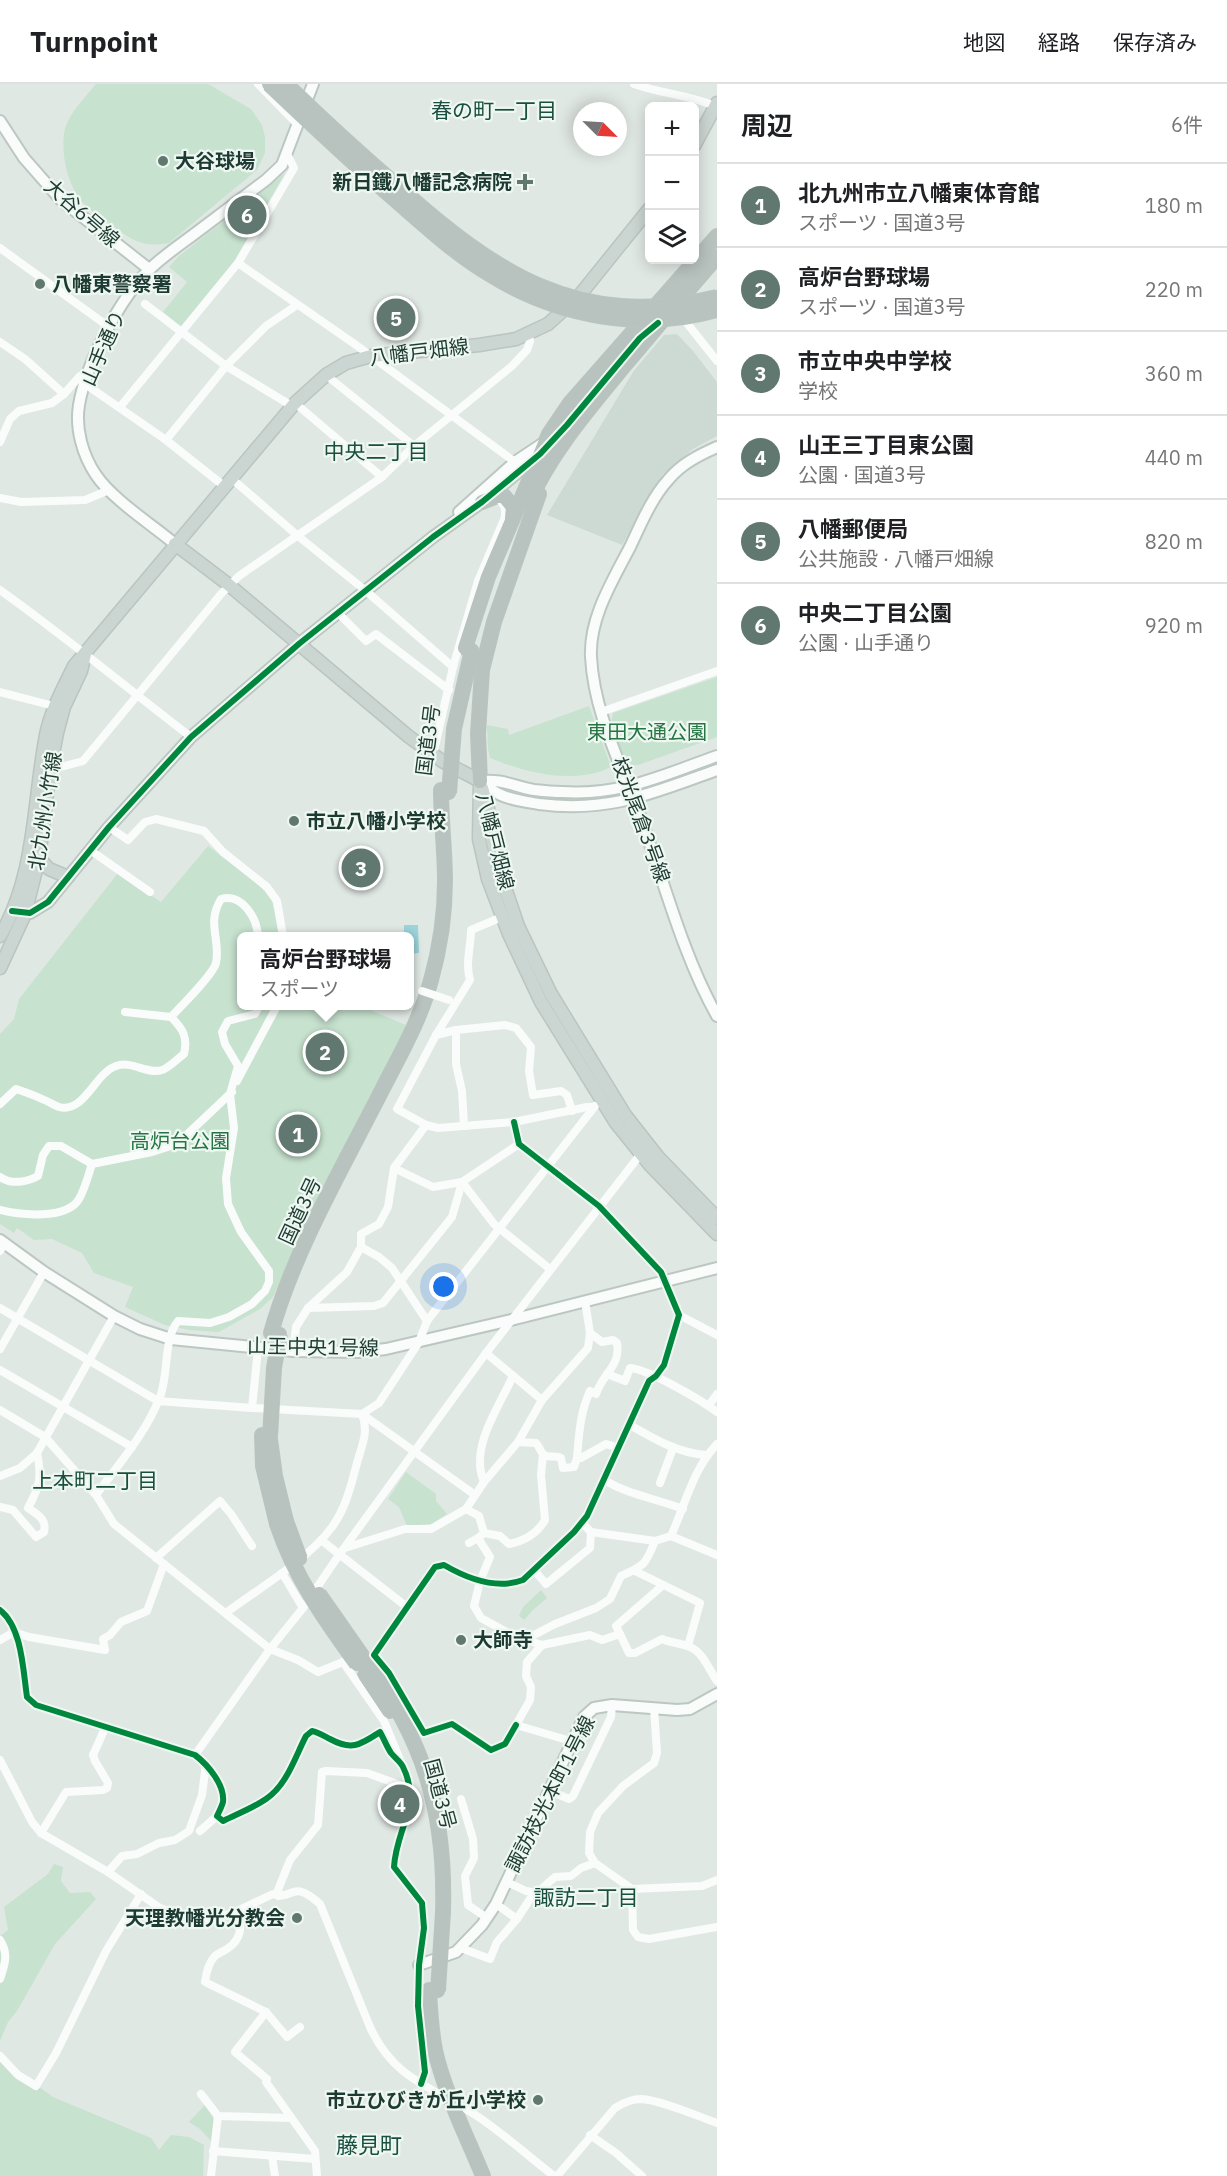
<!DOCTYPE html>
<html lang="ja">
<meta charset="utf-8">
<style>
:root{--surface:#fff;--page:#f2f2f2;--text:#202124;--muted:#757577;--line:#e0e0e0;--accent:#617870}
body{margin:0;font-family:"IBM Plex Sans","Noto Sans JP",sans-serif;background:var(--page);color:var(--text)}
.controls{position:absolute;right:18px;top:18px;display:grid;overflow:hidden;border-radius:9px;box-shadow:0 3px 15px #0003}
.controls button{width:54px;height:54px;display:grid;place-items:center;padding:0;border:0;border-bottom:2px solid var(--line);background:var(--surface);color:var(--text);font:30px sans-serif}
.compass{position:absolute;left:573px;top:18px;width:54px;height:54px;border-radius:50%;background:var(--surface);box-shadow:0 3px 15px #0003;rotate:114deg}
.you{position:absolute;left:444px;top:1203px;width:21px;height:21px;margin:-15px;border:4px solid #fff;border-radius:50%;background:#1a73e8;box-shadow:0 0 0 9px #1a73e833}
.badge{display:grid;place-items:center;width:39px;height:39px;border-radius:50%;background:var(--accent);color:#fff;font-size:20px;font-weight:700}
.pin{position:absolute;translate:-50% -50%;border:3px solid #fff;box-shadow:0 2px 6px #0006}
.popup{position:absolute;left:237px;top:848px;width:177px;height:78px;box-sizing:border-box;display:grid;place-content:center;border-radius:9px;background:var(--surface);filter:drop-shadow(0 2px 4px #0005);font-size:20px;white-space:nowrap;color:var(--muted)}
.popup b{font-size:22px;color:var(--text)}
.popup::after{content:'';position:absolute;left:50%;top:100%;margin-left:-12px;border:12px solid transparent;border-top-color:var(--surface)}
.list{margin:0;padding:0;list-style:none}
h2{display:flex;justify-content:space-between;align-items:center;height:78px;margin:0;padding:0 24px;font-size:26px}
h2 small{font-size:20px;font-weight:400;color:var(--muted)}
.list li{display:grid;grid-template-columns:39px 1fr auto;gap:18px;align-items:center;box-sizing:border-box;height:84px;padding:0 24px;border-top:2px solid var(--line)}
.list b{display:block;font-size:22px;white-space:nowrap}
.list p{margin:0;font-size:20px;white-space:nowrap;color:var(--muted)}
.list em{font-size:20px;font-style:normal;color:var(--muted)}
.icon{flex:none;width:33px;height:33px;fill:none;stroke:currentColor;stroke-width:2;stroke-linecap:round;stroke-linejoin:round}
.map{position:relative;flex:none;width:717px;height:2092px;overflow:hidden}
header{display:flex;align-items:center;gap:36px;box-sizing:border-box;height:84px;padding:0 30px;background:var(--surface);border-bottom:2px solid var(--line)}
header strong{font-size:28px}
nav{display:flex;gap:33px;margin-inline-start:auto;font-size:21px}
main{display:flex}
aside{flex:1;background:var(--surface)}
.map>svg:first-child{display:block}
.built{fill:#cddad4}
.green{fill:#c7e2cf}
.water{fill:#9cd4da}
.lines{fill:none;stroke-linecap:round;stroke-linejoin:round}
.secondary-casing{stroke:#bcc7c2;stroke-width:14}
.primary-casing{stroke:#bac5c1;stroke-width:15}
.highway-casing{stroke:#bac5c1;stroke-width:16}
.street{stroke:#fafcfb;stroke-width:8}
.secondary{stroke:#fafcfb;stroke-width:10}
.primary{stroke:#cbd5d1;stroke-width:12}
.highway{stroke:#b8c2bf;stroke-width:14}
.highway-bridge-casing{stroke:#bac5c1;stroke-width:16;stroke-linecap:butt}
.street-bridge{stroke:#fafcfb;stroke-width:8}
.highway-bridge{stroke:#b8c2bf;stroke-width:14}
.cycleway-casing{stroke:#eef7f2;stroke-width:10}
.cycleway{stroke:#00873e;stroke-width:6}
.poi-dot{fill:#617870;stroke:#eef7f2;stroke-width:2}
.labels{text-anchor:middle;stroke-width:4.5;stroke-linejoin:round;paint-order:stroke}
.poi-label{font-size:20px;font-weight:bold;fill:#1d3b32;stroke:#eef7f2;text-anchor:start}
.street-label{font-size:20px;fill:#1d3b32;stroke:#eef7f2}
.park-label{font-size:20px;fill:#247541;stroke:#eef7f2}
.neighbourhood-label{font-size:21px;fill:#184f3f;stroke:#eef7f2}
.quarter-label{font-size:22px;fill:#184f3f;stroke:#eef7f2}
</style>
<header>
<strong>Turnpoint</strong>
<nav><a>地図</a><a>経路</a><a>保存済み</a></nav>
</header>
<main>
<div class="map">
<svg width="717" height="2092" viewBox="0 0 717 2092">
<rect width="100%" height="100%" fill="#e0e8e4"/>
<polygon class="built" points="677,250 693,267 717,298 717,352 693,365 663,390 622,461 547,431 633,288 664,251"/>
<g class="green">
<path d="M96,0H208L251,25L262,41L265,53V69L257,86L169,159C141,164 132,156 110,140C100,133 89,126 81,117C68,100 61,72 64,50C67,31 84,15 96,0Z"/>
<polygon points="285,89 235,176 181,243 163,228 187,198 169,183 179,172"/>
<polygon points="717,593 717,653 638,681 631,681 625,678 611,641 613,629"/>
<path d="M589,622L611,683C575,701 526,689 490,674L488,665L487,641L508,645L509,651Z"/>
<polygon points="208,762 258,799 272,817 279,852 241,852 241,922 361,922 408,942 294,1166 273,1213 260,1225 219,1248 189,1246 165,1241 125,1223 133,1203 94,1189 82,1169 52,1155 34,1156 17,1144 14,1149 0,1140 0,950 14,935 19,915 118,789 161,818"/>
<polygon points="406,1388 436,1410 436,1417 447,1430 431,1440 407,1442 399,1423 388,1415"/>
<polygon points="541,1506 547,1514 534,1525 524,1536 519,1532 523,1523"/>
<polygon points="395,1711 409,1717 405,1729 392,1723"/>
<polygon points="54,1780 63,1783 61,1797 70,1809 90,1808 96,1815 55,1860 17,1927 8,1938 0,1957 0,1852 8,1846 4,1823 48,1790"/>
<polygon points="0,1975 53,2013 151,2054 159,2066 171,2051 189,2053 204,2061 203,2092 0,2092"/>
<polygon points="205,2021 215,2037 212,2058 200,2045 189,2038"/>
</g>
<polygon class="water" points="404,841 418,841 419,869 409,870 409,852 404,852"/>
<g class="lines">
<g class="secondary-casing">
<g id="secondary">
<polyline points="0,37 24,74 60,115 149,185"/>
<path d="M717,363C699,371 681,380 668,396C651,415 641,440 630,463C613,496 589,534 591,573C594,631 623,684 642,737C665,801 684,874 717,932"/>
<polyline points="459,428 515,378 542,360"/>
<path d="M175,460C151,440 112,415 96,391C83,372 75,345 79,321C86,280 119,215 150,185C162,173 178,162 193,151C217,133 241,115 266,96L282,81L313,0"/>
<path d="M480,697C486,701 492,707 499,710C510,716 527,718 539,720C610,729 652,709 717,686"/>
<path d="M480,697C504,695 512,702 534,706C543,707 553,708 562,708C621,712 663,691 717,672"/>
<polyline points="18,828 30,829 48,818 109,743 191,653 300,559 433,453 482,418 540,370 567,341 605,295"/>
<polyline points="0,1156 44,1188 114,1232 140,1245 171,1255 293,1267 359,1268 386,1265 511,1236 717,1184"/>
<polyline points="419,1881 456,1868 482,1841 496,1820 584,1633 594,1624 612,1621 677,1626 690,1625 717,1610"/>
</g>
</g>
<g class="primary-casing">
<g id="primary">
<polyline points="694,62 717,19"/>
<polyline points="175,460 229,501 408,652 442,677 480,697"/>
<polyline points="480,697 479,755 488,795 509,850 541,918 616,1039 650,1081 717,1150"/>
<polyline points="482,704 488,724 492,754 501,792 518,842 551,910 625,1031 658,1073 717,1134"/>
<polyline points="39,774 49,785 68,793"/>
<path d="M0,852C36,791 33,718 46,651C51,626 63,605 74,582L295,319L326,291L346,279L371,272L479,261L516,255L548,240L579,212L650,124"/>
<polyline points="0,884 25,830 39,774 50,686 57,649 64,623 81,587 85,570"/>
</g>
</g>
<g class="highway-casing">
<g id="highway">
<polyline points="482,418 497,412 504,412 513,423 512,434"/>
<path d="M529,418C552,367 589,325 624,282C655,246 685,209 717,173"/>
<polyline points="465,564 488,493 549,350 570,319 717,152"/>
<polyline points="480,697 478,650 482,586 494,538 539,410"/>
<path d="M271,1249C294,1166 344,1081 383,1004C401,969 421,934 431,896C440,864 445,830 445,797C445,767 441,736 441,706"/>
<polyline points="262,1351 263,1382 277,1440"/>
<polyline points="270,1355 275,1392 286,1437"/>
<path d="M363,1574C424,1654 446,1728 443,1828"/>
<polyline points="365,1591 389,1627"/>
<path d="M429,1906C430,1926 431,1946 435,1966C444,2007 467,2053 483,2092"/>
</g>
</g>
<g class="street">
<polyline points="258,0 298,41"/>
<path d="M634,0C662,10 691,11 717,23"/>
<polyline points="0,164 109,243"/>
<polyline points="238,179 356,261 515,378"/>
<polyline points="145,220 226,282 292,322"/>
<polyline points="682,233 717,277"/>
<polyline points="0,258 25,275 64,310 80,292 85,300 166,356 224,402"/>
<polyline points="326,291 414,362"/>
<polyline points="295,319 382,393"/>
<polyline points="120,323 238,179 294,84 287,70"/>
<polyline points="166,356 226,282 266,242 297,221"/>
<polyline points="0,358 10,335 19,327 52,319 64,310"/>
<polyline points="231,394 298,452 366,507 453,583"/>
<polyline points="0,414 21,418 85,416 109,406"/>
<path d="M0,506C66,553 127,604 191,653"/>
<polyline points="338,529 366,557 376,550 449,606"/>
<polyline points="0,608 54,622"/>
<polyline points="601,628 717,587"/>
<polyline points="433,671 453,583 478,497 505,433 505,424 500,416"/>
<polyline points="50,686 83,677 221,510 239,492 382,393 414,362 512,282 527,266 530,257 529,249"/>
<polyline points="109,743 128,756 145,738 156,735 204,747 223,768 267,803 277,817 283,852"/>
<polyline points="90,766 150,808"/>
<polyline points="125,928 171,933"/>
<polyline points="436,951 456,946"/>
<polyline points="237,997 277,922"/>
<path d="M0,1020L16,1005C25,1008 34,1011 42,1015C48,1017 53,1021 59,1023C84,1030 95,989 116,982C132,976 147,991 162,986C169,984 177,975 184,970C188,953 183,945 171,933C181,922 213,891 216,879C221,855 206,840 221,815C242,809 257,834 258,852"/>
<path d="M514,1038L519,1060L599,1122L661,1188L679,1231L664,1281L656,1292L649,1297L587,1432L574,1448L523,1496C496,1506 468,1495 444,1481L435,1483L374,1571L389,1589L424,1649L452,1640L491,1666L505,1660L516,1641"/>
<path d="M426,1041L397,1025L436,951L470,896C465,879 471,863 471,846L502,833"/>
<polyline points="464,1042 462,1007 456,980 456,946 505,941 516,944 531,963 529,987 533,1011 561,1007 567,1011 572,1027"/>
<polyline points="394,1084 433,1103 462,1098 494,1140 550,1185"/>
<path d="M0,1093C12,1101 27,1098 38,1092L43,1071L49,1062H61L92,1080L152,1068L177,1060L232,1008"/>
<path d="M0,1126C20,1131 67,1136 79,1115C85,1105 88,1092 92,1080"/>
<polyline points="0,1167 5,1159"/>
<polyline points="0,1224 158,1317 252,1324 258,1265"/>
<polyline points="308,1224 374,1222 383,1219 452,1133 462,1098 519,1060"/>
<polyline points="679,1231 717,1251"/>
<polyline points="427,1237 392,1184 379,1173 361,1163 361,1150 379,1140 388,1123 394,1084 426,1041 438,1044 514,1038 587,1023 594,1023"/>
<polyline points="0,1265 44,1188"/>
<polyline points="293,1267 296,1243 308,1224 347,1188 361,1163"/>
<polyline points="486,1269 542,1316"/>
<polyline points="0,1286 132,1363"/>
<path d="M607,1290L625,1297L630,1284C648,1285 701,1316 717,1328"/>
<polyline points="709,1321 717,1310"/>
<polyline points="252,1324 362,1330 475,1411"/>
<polyline points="0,1326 45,1353 96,1411 114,1440 270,1565 298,1576 318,1588 343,1578"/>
<polyline points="362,1330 379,1319 419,1258 427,1237 595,1022"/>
<path d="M630,1341C654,1355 678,1369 706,1371"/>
<path d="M518,1358L536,1359C540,1363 540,1368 544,1371C548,1374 556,1371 561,1374L563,1384L574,1383L577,1374H581L606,1360L619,1364"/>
<path d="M577,1374C579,1350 580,1329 590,1307L596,1310C603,1289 621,1282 617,1259L613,1256L602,1258L590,1249"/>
<polyline points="0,1392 20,1384 37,1369 114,1232"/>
<path d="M604,1396C631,1412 655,1414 683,1425"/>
<path d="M484,1398C469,1364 499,1323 513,1292"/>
<polyline points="660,1399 673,1364"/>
<path d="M96,1411C118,1381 146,1349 160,1313C169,1290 163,1255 178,1237L210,1239L229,1233L252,1220L265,1207L269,1198V1187L241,1148L228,1120L226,1094L234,1044L230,1010L238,982L225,960L222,948L228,937L255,930L259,922"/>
<path d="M0,1423L13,1426L36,1453L44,1448C47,1435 38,1431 28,1424C40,1402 42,1393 37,1369"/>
<path d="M466,1425L479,1432L484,1449L478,1454L490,1473L480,1497L474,1522L481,1534L514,1552L542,1561L590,1551L602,1556L620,1550L629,1569H635L662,1555C671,1559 681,1559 690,1563C703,1568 709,1586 717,1597"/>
<polyline points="582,1439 591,1448 655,1457 671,1452 717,1471"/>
<path d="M484,1449L500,1452L509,1460C524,1457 537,1450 545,1436L541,1391L543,1370"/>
<path d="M671,1452C685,1421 693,1385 717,1360"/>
<polyline points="321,1456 407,1523"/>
<polyline points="469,1459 478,1454"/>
<polyline points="345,1464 405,1445 431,1445 466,1425 484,1398 518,1358 542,1316 588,1264 590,1249 585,1217"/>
<polyline points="156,1474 220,1417 231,1430 252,1462"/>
<polyline points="534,1486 546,1500 590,1464 591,1448"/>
<polyline points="635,1487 700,1519 688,1562"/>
<polyline points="282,1489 303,1524"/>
<path d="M0,1526C22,1543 23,1586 27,1613L36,1621L195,1671C208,1681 225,1701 223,1718C222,1722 219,1728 217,1732L223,1737C237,1730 253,1724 266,1715C287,1701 295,1673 306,1652L312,1647C318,1648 324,1652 330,1655C352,1667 360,1661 380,1648C384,1655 387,1663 391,1669C395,1674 401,1678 403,1683C422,1721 396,1745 394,1783L422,1819L424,1844L419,1881L418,1922L425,1988L421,2000"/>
<path d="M226,1529C259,1504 308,1476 332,1443C346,1424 351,1401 357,1379C362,1361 369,1348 362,1330"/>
<polyline points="14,1548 29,1553 105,1566 103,1555 110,1551 121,1538 147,1527 164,1480"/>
<polyline points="620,1550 616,1542 662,1502"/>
<path d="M521,1552L534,1551L555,1540L596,1524L610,1515L621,1492C644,1482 646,1480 655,1457"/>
<polyline points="0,1556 14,1548"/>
<polyline points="542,1561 527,1578 526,1592 531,1603 530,1616 516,1641 574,1658"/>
<polyline points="347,1577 343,1578 384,1637 401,1678"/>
<polyline points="654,1624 657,1669 654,1679 623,1702 598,1729 590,1748 589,1769 595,1779 632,1805 702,1802 717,1796"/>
<polyline points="195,1671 270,1565 303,1524 339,1471 486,1269 643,1067"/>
<path d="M0,1676L32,1738L41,1749L108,1788L160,1824L178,1832L209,1837L237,1827L273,1810C294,1817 291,1794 320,1820L370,1943C394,1996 433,2003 477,2032C504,2050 528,2072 554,2092"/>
<polyline points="550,1707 569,1715 573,1712 611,1633 612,1621"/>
<polyline points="461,1715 473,1755 474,1774 465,1792 468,1821 487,1834"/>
<polyline points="200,1747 217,1732"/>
<polyline points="41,1749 66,1708 103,1706 107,1704 108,1699 95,1677 93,1671 106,1642"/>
<polyline points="108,1788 122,1772 137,1770 159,1759 175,1756 189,1747 202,1711 206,1680"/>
<polyline points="507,1798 526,1807 537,1809"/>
<polyline points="632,1805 633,1846 638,1853 649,1855 717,1843"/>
<polyline points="279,1812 278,1806 290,1776 318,1741 322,1688 326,1687 367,1689 411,1705"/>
<polyline points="496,1820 517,1835 530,1815 555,1793 571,1792 581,1784 595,1779"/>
<path d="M237,1827C243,1842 241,1856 227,1865C224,1867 218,1869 215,1872C209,1878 206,1890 205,1898L266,1928L287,1953L300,1943"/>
<path d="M0,1856C9,1870 5,1880 0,1895"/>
<polyline points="461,1864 490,1875 497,1858 517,1835"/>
<polyline points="266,1928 235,1968 267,1995 266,1998 315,2067 317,2092"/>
<polyline points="0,1972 18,1991 36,2002 56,1969 106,1867 141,1810"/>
<polyline points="201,2010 218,2032 291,2034"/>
<polyline points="590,2051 616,2069 642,2092"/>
<polyline points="213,2067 315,2075"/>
<polyline points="272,2072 275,2092"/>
<polyline points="211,2092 218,2032"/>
<path d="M557,2092L615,2024C623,2019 631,2015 641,2015C661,2016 697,2032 717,2039"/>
</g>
<use href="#secondary" class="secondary"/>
<use href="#primary" class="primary"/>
<use href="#highway" class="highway"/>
<g class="highway-bridge-casing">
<g id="highway-bridge">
<path d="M269,0C310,39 350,77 393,114C424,141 454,169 489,190C556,232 640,248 717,226"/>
<path d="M286,0C321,34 357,67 394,99C494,188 577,247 717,213"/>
<polyline points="449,709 454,645 472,566"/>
<polyline points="270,1353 274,1284 280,1250"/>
<polyline points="286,1437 300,1475"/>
<path d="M277,1440C294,1492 325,1536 357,1580"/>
<polyline points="319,1510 363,1573"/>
<polyline points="438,1907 443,1828"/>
</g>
</g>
<polyline class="street-bridge" points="422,907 449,916"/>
<use href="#highway-bridge" class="highway-bridge"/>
<g class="cycleway-casing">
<g id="cycleway">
<polyline points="12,827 30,829 48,818 109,743 191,653 300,559 433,453 482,418 540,370 567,341 640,254 658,239"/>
<path d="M514,1038L519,1060L599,1122L661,1188L679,1231L664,1281L656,1292L649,1297L587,1432L574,1448L523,1496C496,1506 468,1495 444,1481L435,1483L374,1571L389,1589L424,1649L452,1640L491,1666L505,1660L516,1641"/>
<path d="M0,1526C22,1543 23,1586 27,1613L36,1621L195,1671C208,1681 225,1701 223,1718C222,1722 219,1728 217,1732L223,1737C237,1730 253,1724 266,1715C287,1701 295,1673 306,1652L312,1647C318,1648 324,1652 330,1655C352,1667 360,1661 380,1648C384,1655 387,1663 391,1669C395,1674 401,1678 403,1683C422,1721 396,1745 394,1783L422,1819L424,1844L419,1881L418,1922L425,1988L421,2000"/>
</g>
</g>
<use href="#cycleway" class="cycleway"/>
</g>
<g class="poi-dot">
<circle cx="163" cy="77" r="6"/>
<path d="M522 89h6v6h6v6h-6v6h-6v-6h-6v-6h6z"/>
<circle cx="40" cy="200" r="6"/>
<circle cx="294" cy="737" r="6"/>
<circle cx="461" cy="1556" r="6"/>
<circle cx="297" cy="1834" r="6"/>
<circle cx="538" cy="2016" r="6"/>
</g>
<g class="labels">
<g class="poi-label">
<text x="175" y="84">大谷球場</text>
<text x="512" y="105" text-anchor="end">新日鐵八幡記念病院</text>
<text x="52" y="207">八幡東警察署</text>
<text x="306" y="744">市立八幡小学校</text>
<text x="473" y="1563">大師寺</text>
<text x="285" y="1841" text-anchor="end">天理教幡光分教会</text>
<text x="526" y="2023" text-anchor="end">市立ひびきが丘小学校</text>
</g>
<g class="street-label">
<text transform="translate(82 129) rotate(41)" y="7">大谷6号線</text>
<text transform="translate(103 264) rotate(-66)" y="7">山手通り</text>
<text transform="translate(419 268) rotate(-7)" y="7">八幡戸畑線</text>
<text transform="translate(428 656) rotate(-83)" y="7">国道3号</text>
<text transform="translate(45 727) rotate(-81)" y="7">北九州小竹線</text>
<text transform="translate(641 736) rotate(70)" y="7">枝光尾倉3号線</text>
<text transform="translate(495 757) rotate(76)" y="7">八幡戸畑線</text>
<text transform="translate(300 1127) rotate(-65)" y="7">国道3号</text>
<text transform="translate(313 1263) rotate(1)" y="7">山王中央1号線</text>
<text transform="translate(440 1710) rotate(75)" y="7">国道3号</text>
<text transform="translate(550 1710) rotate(-63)" y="7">諏訪枝光本町1号線</text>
</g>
<g class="park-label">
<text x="647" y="655">東田大通公園</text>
<text x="180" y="1064">高炉台公園</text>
</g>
<g class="neighbourhood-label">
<text x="494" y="34">春の町一丁目</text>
<text x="376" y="375">中央二丁目</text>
<text x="95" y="1404">上本町二丁目</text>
<text x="586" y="1821">諏訪二丁目</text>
</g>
<g class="quarter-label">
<text x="369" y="2069">藤見町</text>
</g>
</g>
</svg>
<div class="controls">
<button>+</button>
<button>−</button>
<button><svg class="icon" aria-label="layers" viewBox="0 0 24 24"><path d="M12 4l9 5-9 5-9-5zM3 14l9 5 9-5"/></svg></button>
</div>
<svg class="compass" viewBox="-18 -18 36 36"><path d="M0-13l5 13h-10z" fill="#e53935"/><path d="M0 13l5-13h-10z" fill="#757577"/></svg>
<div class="you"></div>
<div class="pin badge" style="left:298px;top:1050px">1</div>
<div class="pin badge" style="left:325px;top:968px">2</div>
<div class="popup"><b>高炉台野球場</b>スポーツ</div>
<div class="pin badge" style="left:361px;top:784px">3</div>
<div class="pin badge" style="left:400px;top:1720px">4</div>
<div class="pin badge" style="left:396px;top:234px">5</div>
<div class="pin badge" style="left:247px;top:131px">6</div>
</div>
<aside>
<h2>周辺<small>6件</small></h2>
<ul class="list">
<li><span class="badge">1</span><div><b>北九州市立八幡東体育館</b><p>スポーツ · 国道3号</p></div><em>180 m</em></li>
<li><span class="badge">2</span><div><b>高炉台野球場</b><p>スポーツ · 国道3号</p></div><em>220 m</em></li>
<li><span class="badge">3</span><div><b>市立中央中学校</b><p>学校</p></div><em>360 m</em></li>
<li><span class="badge">4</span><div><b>山王三丁目東公園</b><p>公園 · 国道3号</p></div><em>440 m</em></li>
<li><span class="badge">5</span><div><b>八幡郵便局</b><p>公共施設 · 八幡戸畑線</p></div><em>820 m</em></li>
<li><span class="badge">6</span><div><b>中央二丁目公園</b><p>公園 · 山手通り</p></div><em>920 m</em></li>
</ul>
</aside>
</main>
